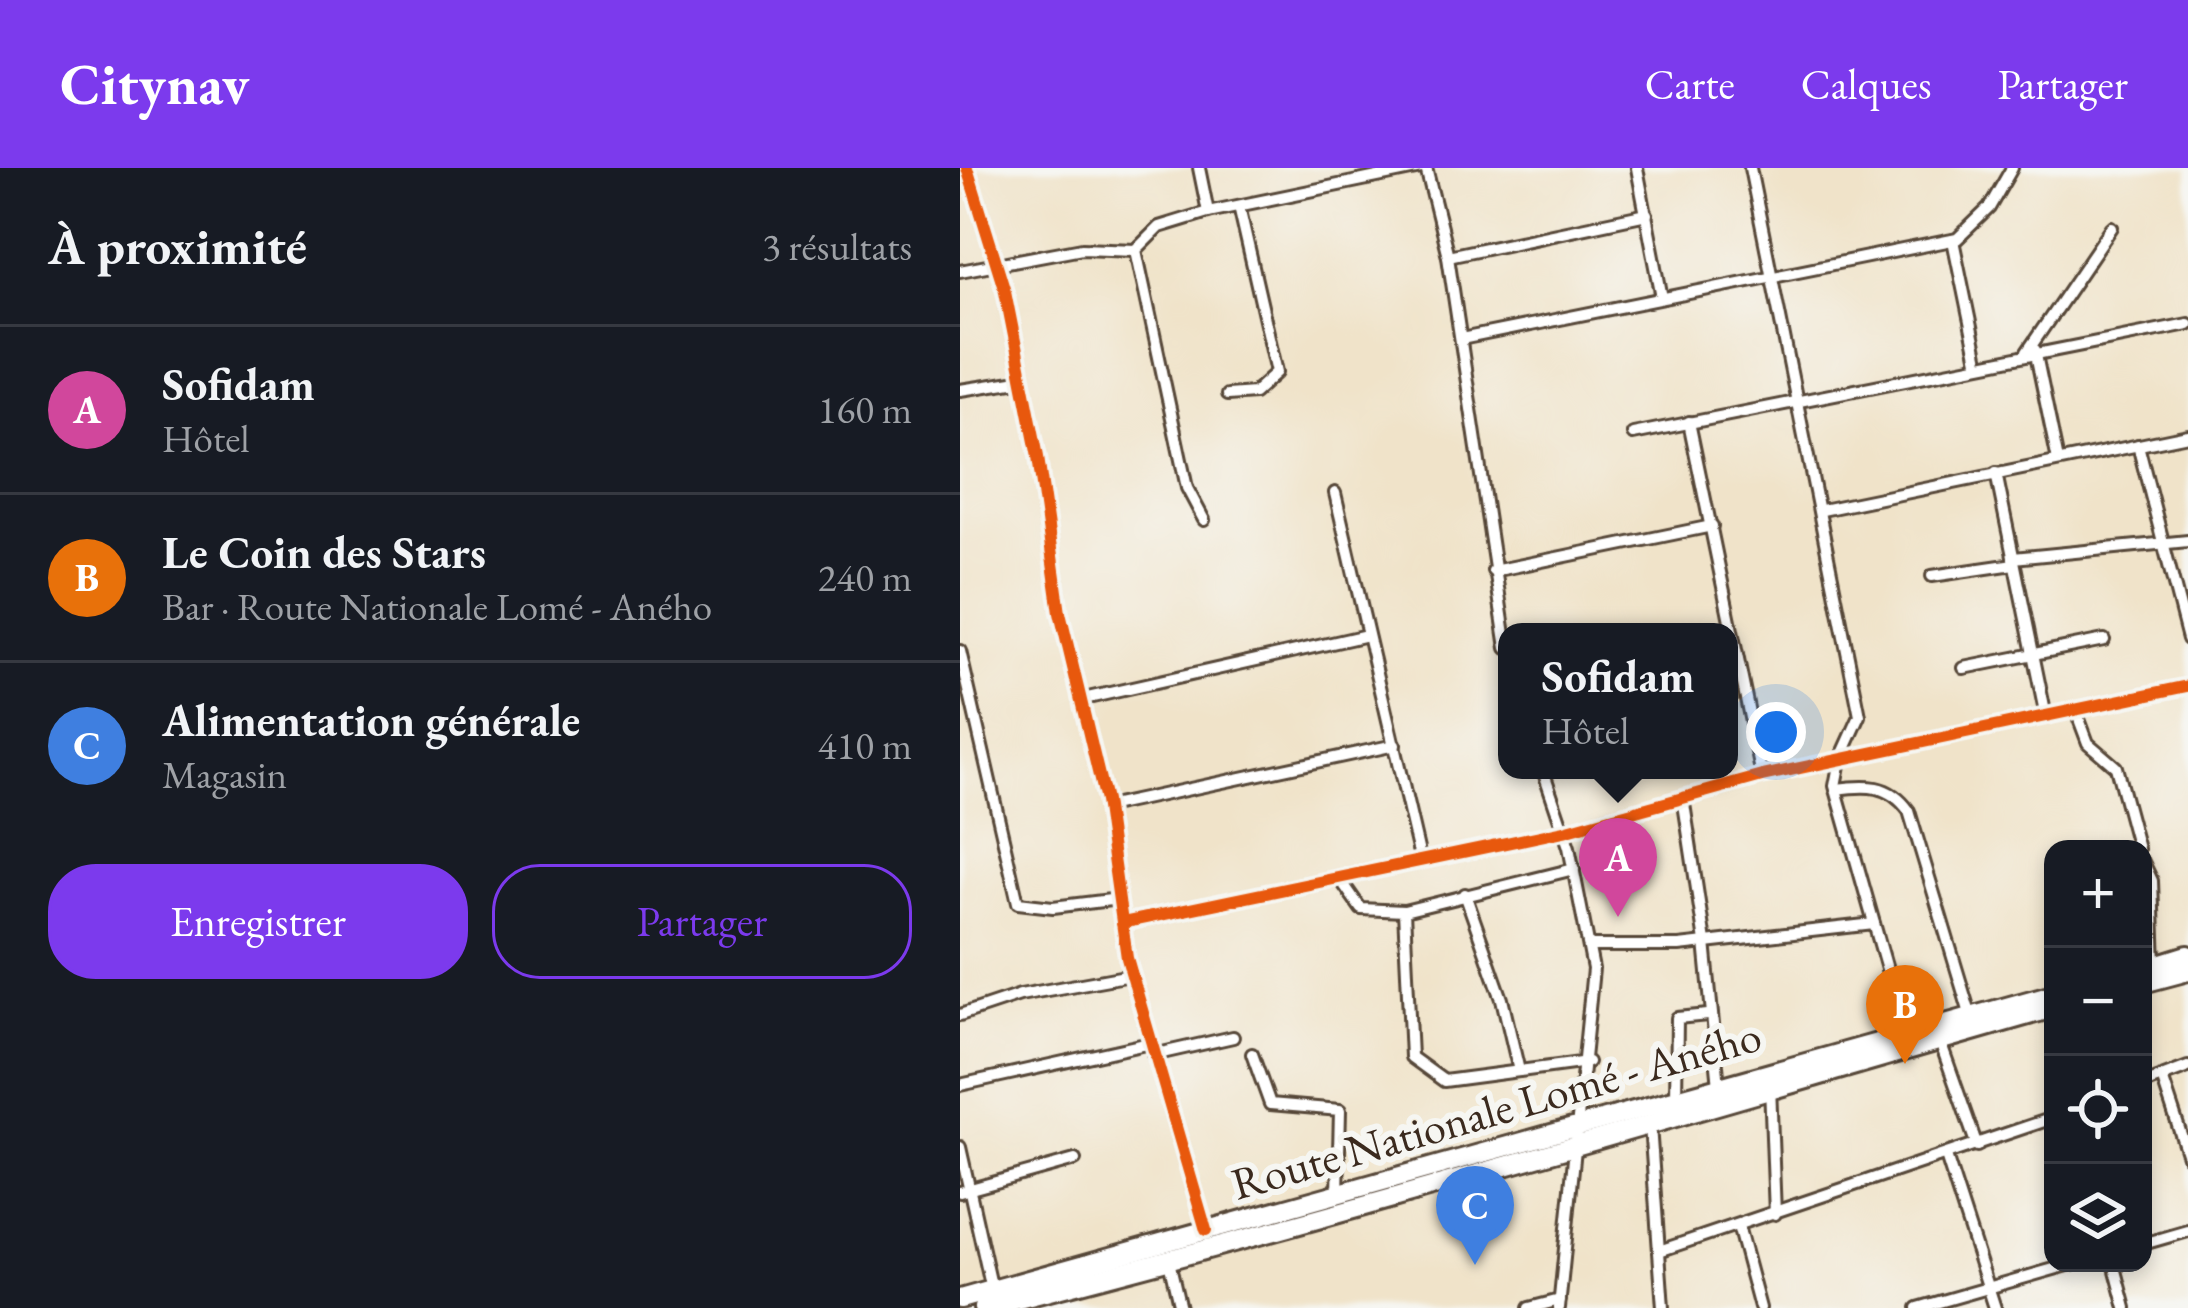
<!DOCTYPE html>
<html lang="fr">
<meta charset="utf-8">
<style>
:root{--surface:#171b24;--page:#20242c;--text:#f1f3f6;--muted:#9ea1a6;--line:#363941;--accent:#7c3aed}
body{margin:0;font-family:"EB Garamond",serif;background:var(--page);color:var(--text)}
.controls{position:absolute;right:36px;bottom:36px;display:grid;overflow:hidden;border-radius:24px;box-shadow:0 6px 18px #0003}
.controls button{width:108px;height:108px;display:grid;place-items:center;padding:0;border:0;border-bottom:3px solid var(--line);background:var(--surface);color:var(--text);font:60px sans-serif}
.you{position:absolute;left:816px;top:564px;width:42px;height:42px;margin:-30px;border:9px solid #fff;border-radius:50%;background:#1a73e8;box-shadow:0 0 0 18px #1a73e833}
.badge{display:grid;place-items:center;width:78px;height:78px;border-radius:50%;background:var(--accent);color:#fff;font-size:39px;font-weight:700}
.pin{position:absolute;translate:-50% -99px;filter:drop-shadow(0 3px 6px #0008)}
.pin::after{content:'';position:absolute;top:63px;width:42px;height:36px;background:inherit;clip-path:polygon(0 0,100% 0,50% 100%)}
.popup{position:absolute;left:538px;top:455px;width:240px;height:156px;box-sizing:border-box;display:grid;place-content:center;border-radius:24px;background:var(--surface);filter:drop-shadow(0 3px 9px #0005);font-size:39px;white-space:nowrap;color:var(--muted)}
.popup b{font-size:45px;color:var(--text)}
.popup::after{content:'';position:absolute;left:50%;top:100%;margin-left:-24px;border:24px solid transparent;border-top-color:var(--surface)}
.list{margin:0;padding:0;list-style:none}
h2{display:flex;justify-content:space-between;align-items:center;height:156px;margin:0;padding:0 48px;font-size:51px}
h2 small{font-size:39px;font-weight:400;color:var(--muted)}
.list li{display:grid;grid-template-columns:78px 1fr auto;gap:36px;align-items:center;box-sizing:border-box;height:168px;padding:0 48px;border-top:3px solid var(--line)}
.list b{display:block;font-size:45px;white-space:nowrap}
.list p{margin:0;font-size:39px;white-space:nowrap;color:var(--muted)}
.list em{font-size:39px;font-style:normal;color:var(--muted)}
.actions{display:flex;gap:24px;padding:36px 48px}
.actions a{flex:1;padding:27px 0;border:3px solid var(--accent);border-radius:48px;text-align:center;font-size:42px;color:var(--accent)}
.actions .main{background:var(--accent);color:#fff}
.icon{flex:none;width:66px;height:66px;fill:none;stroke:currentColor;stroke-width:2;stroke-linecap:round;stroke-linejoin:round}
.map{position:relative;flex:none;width:1228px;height:1140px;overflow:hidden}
header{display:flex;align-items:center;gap:72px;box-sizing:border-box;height:168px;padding:0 60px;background:var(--accent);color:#fff}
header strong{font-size:57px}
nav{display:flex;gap:66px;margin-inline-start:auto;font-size:42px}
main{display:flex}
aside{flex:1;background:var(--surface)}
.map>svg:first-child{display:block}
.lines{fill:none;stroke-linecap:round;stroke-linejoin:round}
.minor-casing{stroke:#564638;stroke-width:16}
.trunk-casing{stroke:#564638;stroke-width:24}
.minor{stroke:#fff;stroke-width:10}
.trunk{stroke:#fff;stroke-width:18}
.cycleway-casing{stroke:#f6f6f2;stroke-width:20}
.cycleway{stroke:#e8590c;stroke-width:12}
.labels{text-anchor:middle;stroke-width:12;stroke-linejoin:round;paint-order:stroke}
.street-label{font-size:45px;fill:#3b2a1e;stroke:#f6f6f2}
</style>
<header>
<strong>Citynav</strong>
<nav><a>Carte</a><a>Calques</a><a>Partager</a></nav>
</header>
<main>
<aside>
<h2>À proximité<small>3 résultats</small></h2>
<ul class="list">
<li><span class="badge" style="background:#d1479c">A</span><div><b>Sofidam</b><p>Hôtel</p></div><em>160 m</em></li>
<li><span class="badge" style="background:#e8710a">B</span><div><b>Le Coin des Stars</b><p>Bar · Route Nationale Lomé - Aného</p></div><em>240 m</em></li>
<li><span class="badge" style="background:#3f7fe0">C</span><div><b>Alimentation générale</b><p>Magasin</p></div><em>410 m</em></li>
</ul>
<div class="actions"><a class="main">Enregistrer</a><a>Partager</a></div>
</aside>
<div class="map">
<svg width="1228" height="1140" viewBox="0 0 1228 1140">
<rect width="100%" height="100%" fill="#f6f6f2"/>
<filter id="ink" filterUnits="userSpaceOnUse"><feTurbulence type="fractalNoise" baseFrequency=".00833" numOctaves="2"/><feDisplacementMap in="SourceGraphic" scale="24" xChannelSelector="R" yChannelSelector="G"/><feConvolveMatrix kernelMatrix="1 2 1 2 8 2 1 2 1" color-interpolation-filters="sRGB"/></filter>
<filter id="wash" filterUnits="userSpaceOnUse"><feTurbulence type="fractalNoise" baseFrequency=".004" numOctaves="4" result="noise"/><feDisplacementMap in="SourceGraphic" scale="48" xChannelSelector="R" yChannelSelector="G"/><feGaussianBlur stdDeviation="2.7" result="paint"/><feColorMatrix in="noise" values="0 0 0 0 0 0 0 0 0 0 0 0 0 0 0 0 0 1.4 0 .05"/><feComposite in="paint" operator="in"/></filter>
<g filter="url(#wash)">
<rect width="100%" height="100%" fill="#f0e3c9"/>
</g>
<g filter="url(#ink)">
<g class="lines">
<g class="minor-casing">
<g id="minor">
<polyline points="7,0 45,123 78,289 100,445 145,633 167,790 246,1062"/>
<polyline points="239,0 248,44"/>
<polyline points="466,0 488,88 547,480"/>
<polyline points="677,0 702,130"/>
<polyline points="790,0 900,548 880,592 875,618 946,868"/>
<polyline points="993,72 1018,193"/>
<polyline points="488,88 687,46"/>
<polyline points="0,103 122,80 176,82"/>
<polyline points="501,171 997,71 1029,40 1052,0"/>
<polyline points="1075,182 1098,293"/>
<polyline points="1067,184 1152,59"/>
<polyline points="0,222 59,213"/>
<polyline points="267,227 294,225 317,204 279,38"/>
<polyline points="729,254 802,608"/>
<polyline points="673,266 1228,156"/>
<polyline points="1178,277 1228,471"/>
<polyline points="1036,305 1086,549"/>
<polyline points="375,325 461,694"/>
<polyline points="862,342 1228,267"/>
<polyline points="244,352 227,320 176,82 199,59 248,44 461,0"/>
<polyline points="1053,390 1228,373"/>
<polyline points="533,403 752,358"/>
<polyline points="972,408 1054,396"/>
<polyline points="0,483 58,735 93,739 159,731"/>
<polyline points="1004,500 1144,472"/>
<polyline points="119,532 407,467"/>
<polyline points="1116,543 1128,575 1156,599 1178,681"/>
<polyline points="583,602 609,679 633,801 599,1140"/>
<path d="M876,621C906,617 929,615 949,643L1011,849"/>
<polyline points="723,629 745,774"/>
<polyline points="146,639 435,577"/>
<polyline points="1183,694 1192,713 1195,797"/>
<polyline points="380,711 401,741 444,743 614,701"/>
<polyline points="505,726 542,831 559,903"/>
<polyline points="444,743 451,889 484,913 628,894"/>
<polyline points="162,755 604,663 802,608 1228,518"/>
<polyline points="745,774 759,918"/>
<polyline points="632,778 719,778 914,756"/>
<polyline points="0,847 60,827 171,807"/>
<polyline points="980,873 1017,978"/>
<polyline points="292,886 310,936 380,942 378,1026"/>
<polyline points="193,887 273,869"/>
<polyline points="1202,909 1228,988"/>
<polyline points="1183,916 1228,899"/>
<polyline points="0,917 190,875"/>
<polyline points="810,918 815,1046"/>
<polyline points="716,932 717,850 748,847"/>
<polyline points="690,957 703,1140"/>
<polyline points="0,979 32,1122"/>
<polyline points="986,988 1035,1140"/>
<polyline points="0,1024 115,992"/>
<polyline points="778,1058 800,1140"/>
<polyline points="1183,1076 1228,1063"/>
<polyline points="699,1083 1093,950"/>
<polyline points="209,1093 220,1140"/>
<polyline points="1154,1095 1166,1140"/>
<polyline points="569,1140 600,1132"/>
<polyline points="958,1140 1115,1095"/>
</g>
</g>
<g class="trunk-casing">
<g id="trunk">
<polyline points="1183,801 1228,787"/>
<polyline points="1183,815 1228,803"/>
<polyline points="0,1131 1093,826"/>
<path d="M23,1140C382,1049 737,942 1093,840"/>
</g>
</g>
<use href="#minor" class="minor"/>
<use href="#trunk" class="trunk"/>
<g class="cycleway-casing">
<g id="cycleway">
<polyline points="7,0 45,123 78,289 100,445 145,633 167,790 246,1062"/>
<polyline points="162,755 604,663 802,608 1228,518"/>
</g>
</g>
<use href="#cycleway" class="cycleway"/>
</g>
</g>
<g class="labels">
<g class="street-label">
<text transform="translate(536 941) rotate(-16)" y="16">Route Nationale Lomé - Aného</text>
</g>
</g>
</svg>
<div class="controls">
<button>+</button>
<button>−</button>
<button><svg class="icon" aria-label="locate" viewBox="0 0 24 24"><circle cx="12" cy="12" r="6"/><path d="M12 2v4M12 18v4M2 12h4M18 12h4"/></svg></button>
<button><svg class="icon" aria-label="layers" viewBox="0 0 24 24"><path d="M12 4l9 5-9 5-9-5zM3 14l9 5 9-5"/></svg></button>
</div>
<div class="you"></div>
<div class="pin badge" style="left:658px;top:749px;background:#d1479c">A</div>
<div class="popup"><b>Sofidam</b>Hôtel</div>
<div class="pin badge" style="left:945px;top:896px;background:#e8710a">B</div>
<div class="pin badge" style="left:515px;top:1097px;background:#3f7fe0">C</div>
</div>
</main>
